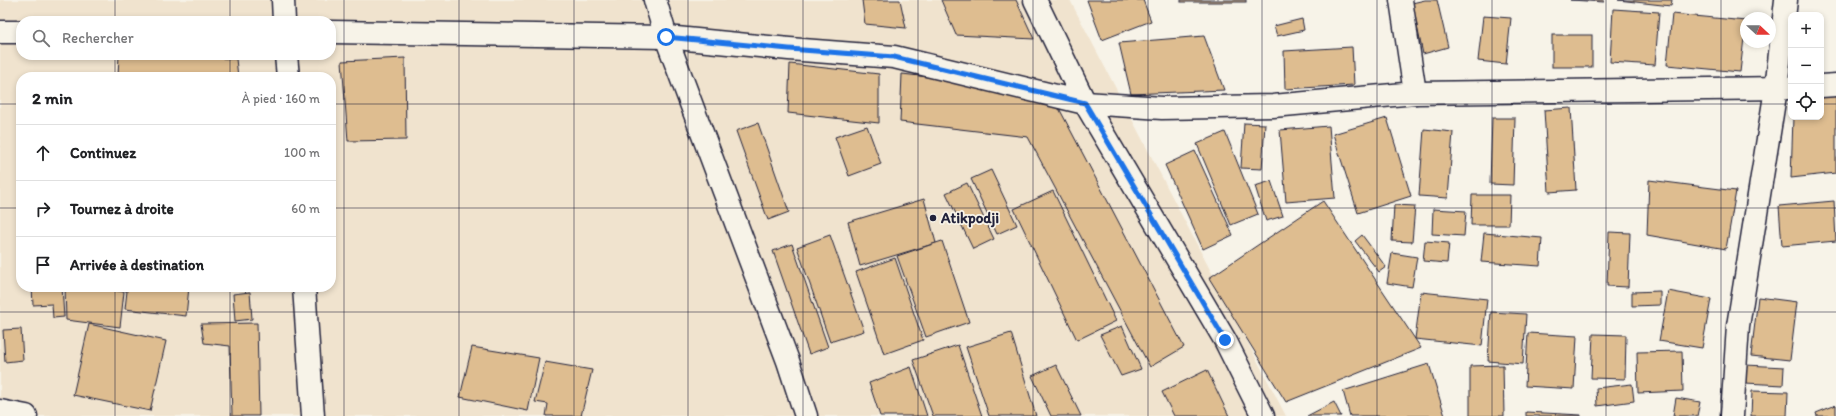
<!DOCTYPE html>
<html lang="fr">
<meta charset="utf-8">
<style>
:root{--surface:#fff;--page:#f2f2f2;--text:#202124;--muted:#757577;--line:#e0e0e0}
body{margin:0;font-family:Itim,sans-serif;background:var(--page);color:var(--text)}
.controls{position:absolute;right:12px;top:12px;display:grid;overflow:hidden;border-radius:8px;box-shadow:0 2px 6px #0003}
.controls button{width:36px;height:36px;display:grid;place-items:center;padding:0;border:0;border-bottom:1px solid var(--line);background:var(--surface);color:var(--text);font:20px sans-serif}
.compass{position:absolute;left:1740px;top:12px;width:36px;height:36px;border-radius:50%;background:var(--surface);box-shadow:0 2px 6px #0003;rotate:112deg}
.stop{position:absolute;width:12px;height:12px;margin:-9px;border:3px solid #1a73e8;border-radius:50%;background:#fff}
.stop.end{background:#1a73e8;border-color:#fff;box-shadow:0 1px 4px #0008}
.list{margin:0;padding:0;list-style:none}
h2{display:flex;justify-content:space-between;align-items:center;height:52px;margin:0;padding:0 16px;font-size:17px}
h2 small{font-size:13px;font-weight:400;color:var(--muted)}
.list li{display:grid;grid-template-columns:26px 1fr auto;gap:12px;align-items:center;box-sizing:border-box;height:56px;padding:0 16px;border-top:1px solid var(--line)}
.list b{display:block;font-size:15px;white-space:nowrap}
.list em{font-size:13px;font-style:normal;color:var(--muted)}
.icon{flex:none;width:22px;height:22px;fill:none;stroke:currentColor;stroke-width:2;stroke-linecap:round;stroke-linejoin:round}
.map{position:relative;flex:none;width:1836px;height:416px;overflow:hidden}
.search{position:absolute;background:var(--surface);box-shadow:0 2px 6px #0003;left:16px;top:16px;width:320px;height:44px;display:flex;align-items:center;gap:10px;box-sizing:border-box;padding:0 14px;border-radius:16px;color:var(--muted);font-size:15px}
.panel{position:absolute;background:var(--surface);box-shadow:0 2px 6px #0003;left:16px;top:72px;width:320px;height:220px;border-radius:16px}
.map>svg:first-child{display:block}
.built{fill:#f0e3ce;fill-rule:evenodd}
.building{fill:#debd90;stroke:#22223b}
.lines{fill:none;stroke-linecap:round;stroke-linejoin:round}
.minor-casing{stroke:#22223b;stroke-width:25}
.minor{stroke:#f7f3e8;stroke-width:22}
.route{stroke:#1a73e8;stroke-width:5}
.grid{fill:none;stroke:#22223b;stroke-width:1;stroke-opacity:0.55}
.poi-dot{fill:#22223b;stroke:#f7f3e8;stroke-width:1.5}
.labels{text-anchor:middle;stroke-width:3.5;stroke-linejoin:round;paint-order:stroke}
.poi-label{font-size:15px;font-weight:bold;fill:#22223b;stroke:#f7f3e8;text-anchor:start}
</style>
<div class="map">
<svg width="1836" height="416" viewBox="0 0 1836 416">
<rect width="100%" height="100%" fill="#f7f3e8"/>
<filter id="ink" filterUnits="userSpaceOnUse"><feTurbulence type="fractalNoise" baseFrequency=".025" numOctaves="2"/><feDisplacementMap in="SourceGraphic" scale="8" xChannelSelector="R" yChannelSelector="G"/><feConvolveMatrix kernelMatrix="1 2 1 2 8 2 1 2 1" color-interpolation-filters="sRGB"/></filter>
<g filter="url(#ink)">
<path class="built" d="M0,0H1070L1286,416H0ZM21,21H331V55H21ZM21,77H331V287H21Z"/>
<g class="building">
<polygon points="862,0 900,0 906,28 865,24"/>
<polygon points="941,0 1016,0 1034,39 956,35"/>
<polygon points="1087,0 1143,0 1151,21 1102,40"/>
<rect x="1181" y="0" width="65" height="2"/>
<polygon points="1425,0 1437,0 1448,47 1423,54 1412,3"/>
<polygon points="1570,0 1604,0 1604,2"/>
<polygon points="1618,0 1672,0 1671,6"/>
<polygon points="1613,9 1659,12 1655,65 1610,62"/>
<polygon points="1672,14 1746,21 1740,72 1667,65"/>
<polygon points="1483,16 1511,18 1506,64 1478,61"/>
<polygon points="1302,19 1304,30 1277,36 1274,26"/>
<rect x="1552" y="35" width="40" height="32"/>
<polygon points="1204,36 1224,90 1131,94 1119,43"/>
<polygon points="1352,47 1354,85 1285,89 1284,51"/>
<polygon points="119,55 236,59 238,77 118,77"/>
<polygon points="405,58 406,140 348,141 342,61"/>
<polygon points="790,64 879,74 879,123 788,113"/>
<polygon points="902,74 1050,91 1184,347 1150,367 1028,137 900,122"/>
<polygon points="1836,96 1836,173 1791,178 1793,117 1821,117 1821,98"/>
<polygon points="1571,108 1576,190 1549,192 1544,110"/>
<polygon points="1387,118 1411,196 1358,213 1333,134"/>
<polygon points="1492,118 1515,118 1513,185 1490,184"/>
<polygon points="758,123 789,212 768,220 736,131"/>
<polygon points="1244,123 1265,124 1262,169 1241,168"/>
<polygon points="867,126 881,164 849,176 835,137"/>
<polygon points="1329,126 1335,198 1286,202 1280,130"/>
<polygon points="1424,129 1453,132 1448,198 1419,196"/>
<polygon points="1225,132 1258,214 1231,225 1197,144"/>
<polygon points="1195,151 1233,235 1203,249 1165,165"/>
<polygon points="991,170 1017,225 997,234 971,179"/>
<polygon points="1649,180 1736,191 1726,249 1647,235"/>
<polygon points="1271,181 1283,216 1266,221 1255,186"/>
<polygon points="967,183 994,239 973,249 946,193"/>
<polygon points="1053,191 1116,321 1077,340 1014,209"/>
<polygon points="1472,195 1510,195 1509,225 1471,225"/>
<polygon points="924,199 936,243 860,266 848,222"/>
<polygon points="1323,201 1421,348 1286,402 1209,278"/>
<polygon points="1834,201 1836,241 1782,246 1779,206"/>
<polygon points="1394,205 1415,206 1412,242 1392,241"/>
<polygon points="1433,209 1466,211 1464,236 1432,234"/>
<polygon points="1609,232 1630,233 1628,287 1607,286"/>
<polygon points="1484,233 1542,238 1540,266 1481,262"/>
<polygon points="830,235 864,331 830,342 797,247"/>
<polygon points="1362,235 1386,267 1379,272 1355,241"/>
<polygon points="942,241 969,322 926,337 897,256"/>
<polygon points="1425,241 1449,243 1447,263 1423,261"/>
<polygon points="792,244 828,347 809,354 773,251"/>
<polygon points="1392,253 1417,257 1412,287 1387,283"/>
<polygon points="895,258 923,340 884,354 856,272"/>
<polygon points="32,287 62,287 64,317 53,318 52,304 33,305"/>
<polygon points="65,287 91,287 124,292 120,327 66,320"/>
<polygon points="93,287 189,287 186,316 125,309 127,291"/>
<polygon points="1660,291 1660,305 1632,306 1632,292"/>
<polygon points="1668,291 1711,299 1702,348 1659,341"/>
<polygon points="250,292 252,319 235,321 233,294"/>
<polygon points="1421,292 1487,299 1482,346 1415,339"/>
<polygon points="1758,297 1797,302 1790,360 1751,356"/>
<polygon points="1491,312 1526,314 1523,364 1488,361"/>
<polygon points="257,323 259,416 232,416 230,346 204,343 201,324"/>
<polygon points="89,324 166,341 150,411 73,395"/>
<polygon points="1122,326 1141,369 1121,376 1100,335"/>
<polygon points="21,329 23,360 5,362 3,330"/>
<polygon points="1011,333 1036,416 989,416 966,347"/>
<polygon points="1528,333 1577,336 1574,389 1525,386"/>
<polygon points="1593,334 1626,335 1625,379 1591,378"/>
<polygon points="958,345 982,416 933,416 913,360"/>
<polygon points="472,347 539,358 528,411 460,397"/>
<polygon points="1682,351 1683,391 1638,393 1637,352"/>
<polygon points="545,362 592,370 581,416 546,416 548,404 535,402"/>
<polygon points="1429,364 1445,416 1350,416 1343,391"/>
<polygon points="1056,365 1081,416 1051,416 1032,376"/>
<polygon points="1503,365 1504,416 1470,416 1470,366"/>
<polygon points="1746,365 1784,367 1783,385 1745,383"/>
<polygon points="911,367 927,416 880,416 869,383"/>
<polygon points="1207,370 1229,416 1174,416 1162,392"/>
<polygon points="1632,384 1634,401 1597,406 1596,388"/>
<polygon points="1752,391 1788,392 1787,416 1751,416"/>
<polygon points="1676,398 1700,402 1697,416 1673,416"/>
<polygon points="1334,402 1341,416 1307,416"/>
<polygon points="1836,405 1836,416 1817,416 1816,413"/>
<polygon points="1526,412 1581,415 1581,416 1526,416"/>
</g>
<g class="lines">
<g class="minor-casing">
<g id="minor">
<polyline points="283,0 284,21"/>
<polyline points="655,0 666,37 788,361 806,416"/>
<polyline points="1035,0 1085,103 1225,340 1263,416"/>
<polyline points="1401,0 1415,93"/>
<polyline points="0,32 21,32"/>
<polyline points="331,32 666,37 789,49 894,57 1085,103 1162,108 1273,106 1415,93 1791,88"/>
<polyline points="286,55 288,77"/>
<polyline points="1821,86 1836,85"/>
<polyline points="304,287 313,416"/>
<polyline points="0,411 26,416"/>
<polyline points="1732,416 1738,326 1776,89 1786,0"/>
</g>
</g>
<use href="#minor" class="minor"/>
</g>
</g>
<g class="lines" filter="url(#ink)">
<polyline class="route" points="666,37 789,49 894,57 1085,103 1225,340"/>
</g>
<path class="grid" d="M115,0V21M230,0V21M344,0V416M459,0V416M574,0V416M688,0V416M803,0V416M918,0V416M1033,0V416M1148,0V416M1262,0V416M1377,0V416M1492,0V416M1606,0V416M1721,0V416M115,55V77M230,55V77M0,104H21M331,104H1791M1821,104H1836M0,208H21M331,208H1836M115,287V416M230,287V416M0,312H1836"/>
<circle class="poi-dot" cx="933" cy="218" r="4"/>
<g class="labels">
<g class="poi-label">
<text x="941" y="223">Atikpodji</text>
</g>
</g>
</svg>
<div class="controls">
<button>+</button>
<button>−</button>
<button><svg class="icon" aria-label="locate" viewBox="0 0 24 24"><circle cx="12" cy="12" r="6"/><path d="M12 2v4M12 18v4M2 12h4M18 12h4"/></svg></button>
</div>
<svg class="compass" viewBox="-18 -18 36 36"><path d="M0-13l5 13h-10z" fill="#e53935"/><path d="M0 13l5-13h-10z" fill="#757577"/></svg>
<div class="stop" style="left:666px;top:37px"></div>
<div class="stop end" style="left:1225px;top:340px"></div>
<div class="search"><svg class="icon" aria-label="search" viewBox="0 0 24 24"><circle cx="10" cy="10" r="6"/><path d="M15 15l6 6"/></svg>Rechercher</div>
<section class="panel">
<h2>2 min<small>À pied · 160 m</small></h2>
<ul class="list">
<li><svg class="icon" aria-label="ahead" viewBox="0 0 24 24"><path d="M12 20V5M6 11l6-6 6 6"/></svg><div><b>Continuez</b></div><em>100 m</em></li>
<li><svg class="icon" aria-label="right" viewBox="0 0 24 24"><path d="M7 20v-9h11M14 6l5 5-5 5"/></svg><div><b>Tournez à droite</b></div><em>60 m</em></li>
<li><svg class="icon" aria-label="arrive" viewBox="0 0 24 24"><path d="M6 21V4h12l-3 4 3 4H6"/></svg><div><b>Arrivée à destination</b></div></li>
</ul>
</section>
</div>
